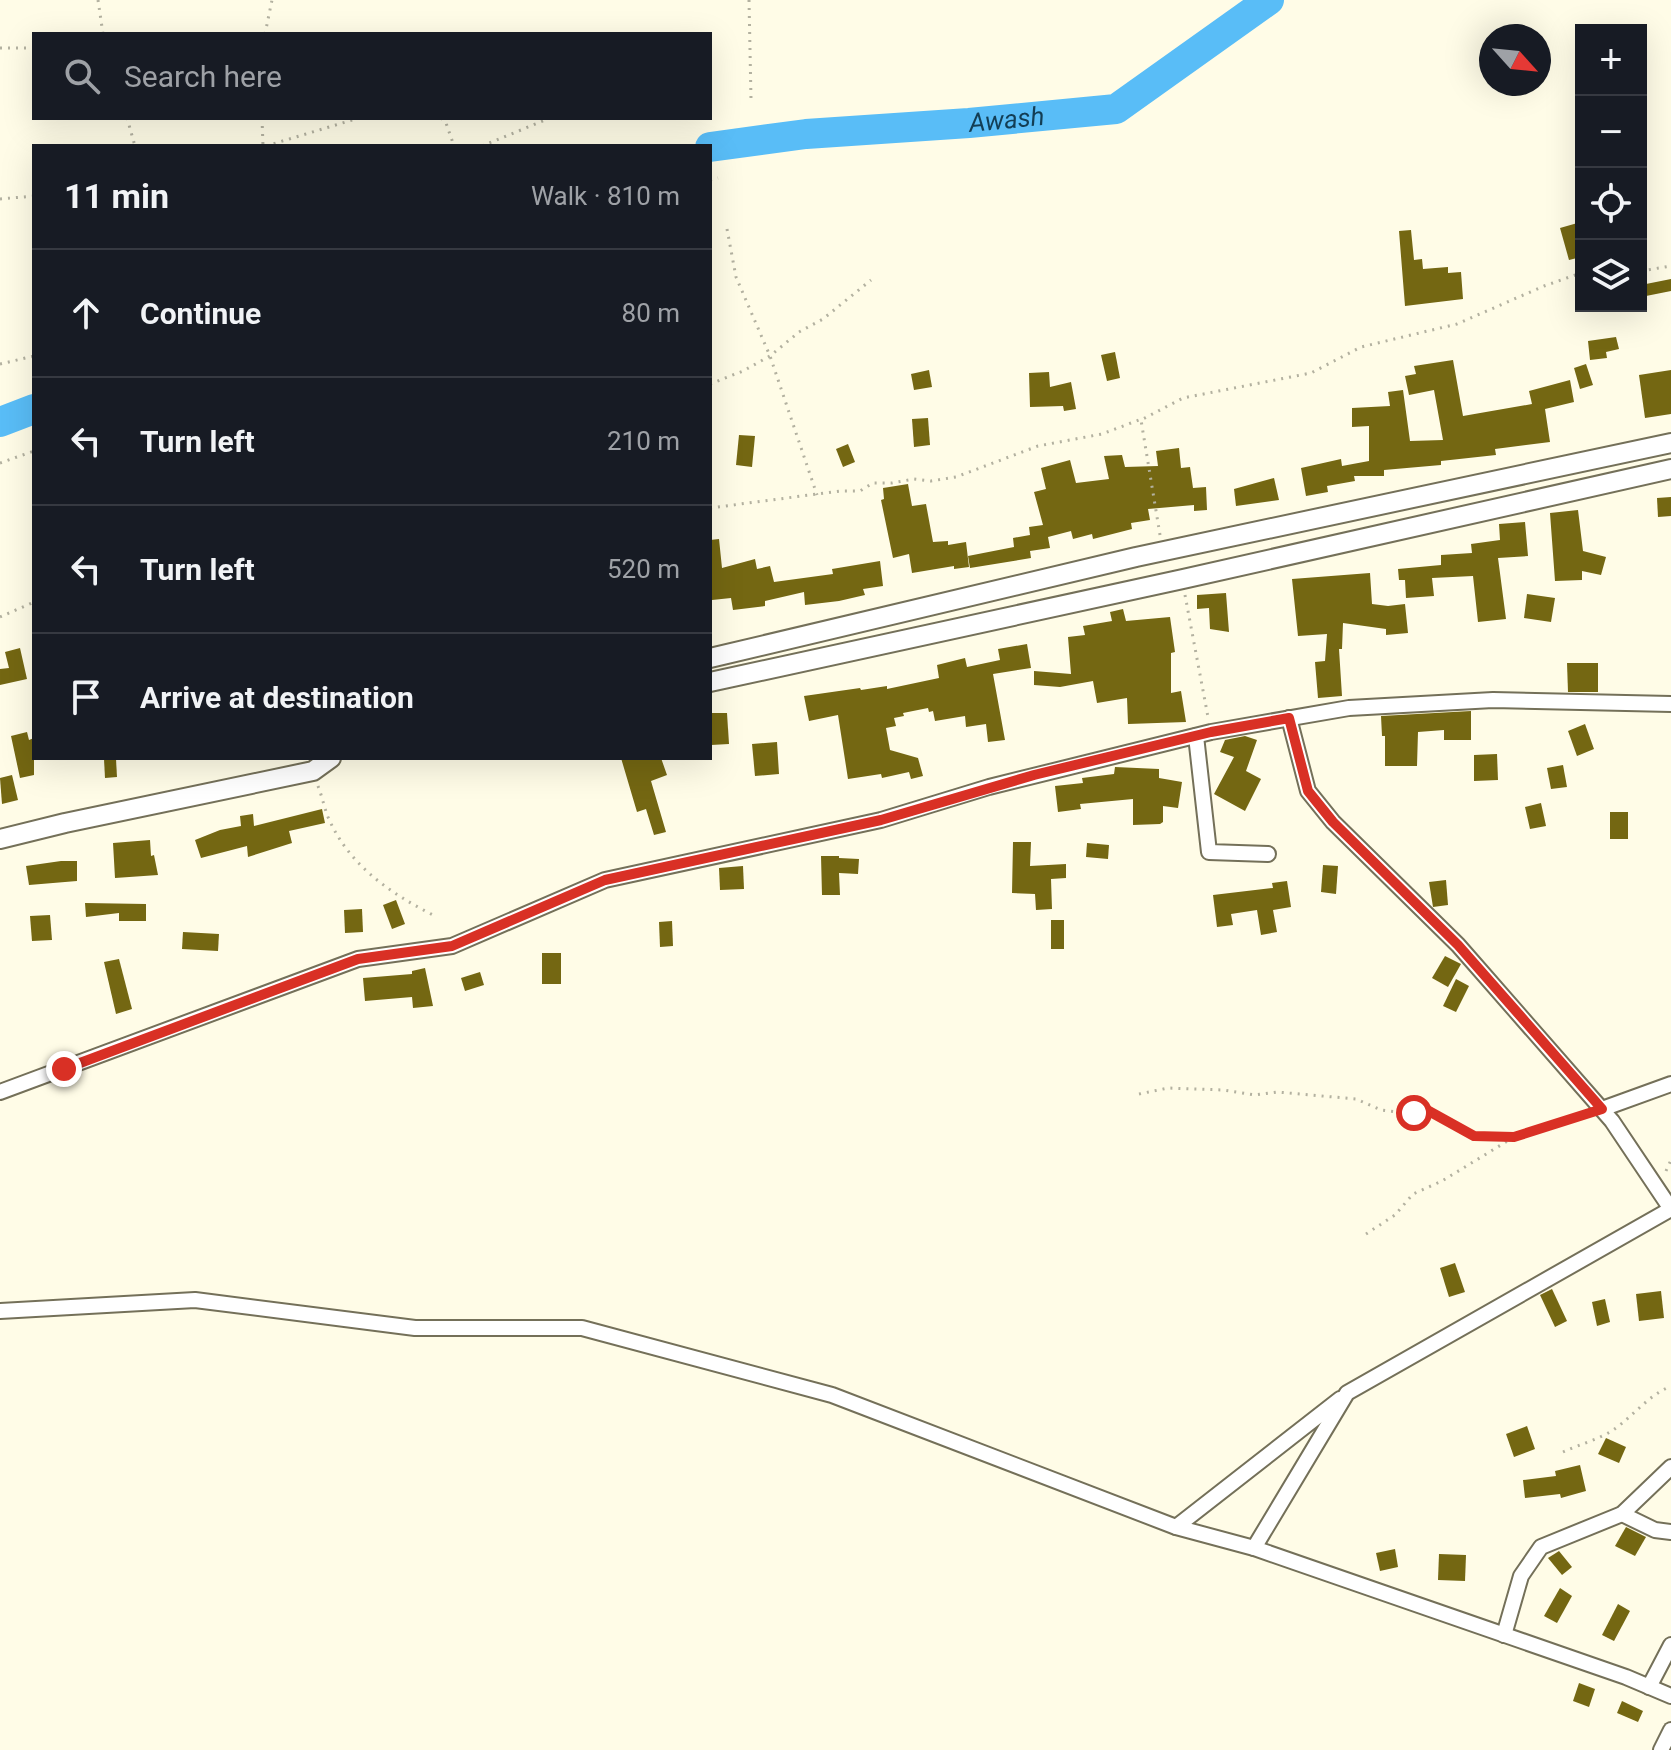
<!DOCTYPE html>
<meta charset="utf-8">
<style>
:root{--surface:#171b24;--page:#242831;--text:#f1f3f6;--muted:#9ea1a6;--line:#363941}
body{margin:0;font-family:Roboto,sans-serif;background:var(--page);color:var(--text)}
.controls{position:absolute;right:24px;top:24px;display:grid;overflow:hidden;border-radius:0px;box-shadow:0 8px 32px #0002}
.controls button{width:72px;height:72px;display:grid;place-items:center;padding:0;border:0;border-bottom:2px solid var(--line);background:var(--surface);color:var(--text);font:40px sans-serif}
.compass{position:absolute;left:1479px;top:24px;width:72px;height:72px;border-radius:50%;background:var(--surface);box-shadow:0 8px 32px #0002;rotate:117deg}
.stop{position:absolute;width:24px;height:24px;margin:-18px;border:6px solid #d93025;border-radius:50%;background:#fff}
.stop.end{background:#d93025;border-color:#fff;box-shadow:0 2px 8px #0008}
.list{margin:0;padding:0;list-style:none}
h2{display:flex;justify-content:space-between;align-items:center;height:104px;margin:0;padding:0 32px;font-size:34px}
h2 small{font-size:26px;font-weight:400;color:var(--muted)}
.list li{display:grid;grid-template-columns:52px 1fr auto;gap:24px;align-items:center;box-sizing:border-box;height:128px;padding:0 32px;border-top:2px solid var(--line)}
.list b{display:block;font-size:30px;white-space:nowrap}
.list em{font-size:26px;font-style:normal;color:var(--muted)}
.icon{flex:none;width:44px;height:44px;fill:none;stroke:currentColor;stroke-width:2;stroke-linecap:round;stroke-linejoin:round}
.map{position:relative;flex:none;width:1671px;height:1750px;overflow:hidden}
.search{position:absolute;background:var(--surface);box-shadow:0 8px 32px #0002;left:32px;top:32px;width:680px;height:88px;display:flex;align-items:center;gap:20px;box-sizing:border-box;padding:0 28px;border-radius:0px;color:var(--muted);font-size:30px}
.panel{position:absolute;background:var(--surface);box-shadow:0 8px 32px #0002;left:32px;top:144px;width:680px;height:616px;border-radius:0px}
.map>svg:first-child{display:block}
.lines{fill:none;stroke-linecap:round;stroke-linejoin:round}
.river{stroke:#59bdf7;stroke-width:30}
.building{fill:#746712}
.street-casing{stroke:#747059;stroke-width:18}
.secondary-casing{stroke:#747059;stroke-width:22}
.path{stroke:#b3b1a0;stroke-width:3;stroke-dasharray:2 6;stroke-linecap:butt}
.street{stroke:#fff;stroke-width:14}
.secondary{stroke:#fff;stroke-width:18}
.route{stroke:#d93025;stroke-width:10}
.labels{text-anchor:middle;stroke-width:8;stroke-linejoin:round;paint-order:stroke}
.water-label{font-size:26px;font-style:italic;fill:#133e55;stroke:#fff}
</style>
<div class="map">
<svg width="1671" height="1750" viewBox="0 0 1671 1750">
<rect width="100%" height="100%" fill="#fffce7"/>
<g class="lines">
<g class="river">
<path id="s1" d="M710,147L806,134L969,123L1116,109L1269,0"/>
<polyline points="0,422 34,409"/>
</g>
</g>
<g class="building">
<polygon points="1581,222 1581,257 1569,260 1560,228"/>
<polygon points="1411,230 1414,260 1422,259 1423,269 1448,267 1448,273 1461,272 1463,299 1405,306 1399,231"/>
<polygon points="1671,279 1671,291 1641,297 1641,285"/>
<polygon points="1616,337 1619,349 1606,352 1607,358 1590,360 1588,341"/>
<polygon points="1115,352 1120,378 1107,381 1101,355"/>
<polygon points="1453,360 1463,416 1532,404 1529,391 1570,380 1574,402 1545,409 1550,442 1495,449 1496,455 1441,461 1441,465 1384,470 1384,476 1354,476 1355,481 1327,486 1328,492 1306,496 1301,468 1341,459 1342,466 1369,461 1369,426 1352,427 1352,408 1390,406 1388,392 1403,390 1410,441 1443,440 1434,390 1409,395 1405,376 1416,374 1414,366"/>
<polygon points="1586,364 1593,385 1580,389 1574,368"/>
<polygon points="929,370 932,387 914,390 911,374"/>
<polygon points="1671,370 1671,414 1645,418 1639,375"/>
<polygon points="1049,372 1050,387 1071,382 1076,409 1064,411 1063,406 1030,407 1029,373"/>
<polygon points="928,418 930,445 914,447 912,419"/>
<polygon points="739,435 755,436 752,467 736,465"/>
<polygon points="848,444 855,462 843,467 836,449"/>
<polygon points="1179,448 1181,468 1190,467 1193,488 1206,487 1207,510 1194,511 1194,505 1148,509 1150,520 1131,523 1132,529 1093,539 1092,534 1073,539 1071,531 1048,537 1050,548 1030,551 1031,558 970,568 968,556 1014,547 1013,538 1030,535 1029,527 1043,525 1034,492 1046,489 1041,468 1070,460 1076,483 1109,479 1104,456 1122,455 1125,467 1158,466 1156,451"/>
<polygon points="1274,478 1279,500 1236,506 1234,489"/>
<polygon points="908,484 912,506 926,504 933,542 948,541 948,545 966,542 969,567 954,569 954,566 912,573 909,554 893,558 881,500 884,499 883,488"/>
<polygon points="1671,497 1671,516 1658,517 1657,498"/>
<polygon points="1578,510 1583,551 1606,557 1601,575 1582,571 1582,580 1555,581 1550,513"/>
<polygon points="1525,522 1528,556 1498,558 1506,619 1478,622 1473,576 1432,578 1434,596 1406,598 1405,580 1399,580 1398,569 1441,565 1441,555 1472,553 1471,544 1500,540 1499,524"/>
<polygon points="719,539 722,568 755,559 757,569 770,566 774,582 833,574 832,569 880,561 883,586 863,589 865,595 839,601 805,605 804,592 765,601 765,606 733,610 731,598 712,600 710,540"/>
<polygon points="1370,573 1372,604 1388,606 1405,604 1408,633 1386,635 1386,629 1343,623 1342,649 1339,649 1342,696 1318,698 1315,662 1325,661 1327,634 1298,636 1292,579"/>
<polygon points="1226,593 1229,632 1210,629 1209,608 1197,609 1197,595"/>
<polygon points="1527,594 1555,598 1551,622 1524,618"/>
<polygon points="1123,609 1126,621 1170,617 1175,652 1171,653 1171,693 1181,691 1186,722 1128,724 1127,698 1097,703 1093,681 1060,687 1034,685 1034,671 1071,674 1068,637 1085,635 1083,626 1112,621 1110,612"/>
<polygon points="1027,644 1031,668 993,674 1005,740 988,742 986,724 966,727 965,716 935,721 933,711 929,712 928,708 903,713 904,716 894,718 896,726 886,728 890,750 918,758 923,776 911,779 909,772 882,778 881,774 848,779 838,715 809,721 804,696 860,688 861,690 887,686 887,689 939,678 937,665 965,658 967,667 1000,660 998,649"/>
<polygon points="20,648 27,679 0,685 0,669 9,668 5,652"/>
<polygon points="1567,663 1598,663 1598,692 1568,692"/>
<polygon points="1471,711 1471,740 1444,740 1444,730 1418,732 1417,766 1385,766 1385,736 1382,736 1381,716"/>
<polygon points="710,713 727,713 729,744 711,745"/>
<polygon points="1585,724 1594,749 1577,756 1568,731"/>
<polygon points="27,732 29,740 34,738 34,775 20,778 11,736"/>
<polygon points="1245,736 1257,740 1246,771 1261,779 1245,811 1214,794 1234,757 1220,752 1225,740"/>
<polygon points="777,742 779,774 755,776 752,744"/>
<polygon points="1497,754 1498,780 1474,781 1474,755"/>
<polygon points="621,758 661,758 667,775 651,781 666,832 654,835 646,809 637,812"/>
<polygon points="104,759 116,759 117,777 105,778"/>
<polygon points="1563,765 1567,787 1551,789 1547,768"/>
<polygon points="1115,767 1159,769 1159,778 1182,782 1178,808 1163,806 1163,822 1160,824 1133,825 1133,799 1080,804 1081,809 1058,812 1055,786 1083,783 1082,778 1114,774"/>
<polygon points="12,775 18,800 2,804 0,778"/>
<polygon points="1541,803 1546,826 1530,829 1525,807"/>
<polygon points="322,809 325,823 289,831 292,843 248,857 247,846 201,858 195,840 220,830 241,826 240,816 253,814 254,826"/>
<rect x="1610" y="812" width="18" height="27"/>
<polygon points="150,840 151,856 154,855 158,875 115,878 113,843"/>
<polygon points="1013,842 1031,842 1030,866 1066,864 1066,878 1051,879 1052,909 1036,910 1035,894 1012,893"/>
<polygon points="1087,843 1109,845 1108,859 1086,857"/>
<polygon points="821,856 839,856 839,858 859,859 858,874 839,873 840,895 822,895"/>
<polygon points="61,861 77,861 77,881 29,885 26,866"/>
<polygon points="1323,865 1338,866 1336,894 1321,892"/>
<polygon points="743,866 744,889 720,890 719,868"/>
<polygon points="1446,880 1448,905 1433,907 1429,882"/>
<polygon points="1287,881 1291,907 1273,910 1277,932 1261,935 1257,910 1231,914 1233,925 1217,927 1213,895 1273,888 1272,883"/>
<polygon points="396,900 405,924 392,929 383,905"/>
<polygon points="85,903 146,904 146,921 119,921 119,913 86,917"/>
<polygon points="362,909 363,932 345,933 344,910"/>
<polygon points="50,915 52,940 32,941 30,916"/>
<rect x="1051" y="920" width="13" height="29"/>
<polygon points="672,921 673,946 660,947 659,922"/>
<polygon points="183,932 219,934 218,951 182,949"/>
<rect x="542" y="953" width="19" height="31"/>
<polygon points="1445,956 1461,964 1448,987 1432,978"/>
<polygon points="119,959 132,1009 116,1014 104,962"/>
<polygon points="425,968 433,1006 413,1008 412,997 365,1001 363,978 412,974 412,971"/>
<polygon points="480,972 484,985 465,991 461,978"/>
<polygon points="1456,979 1469,986 1456,1012 1443,1006"/>
<polygon points="1455,1263 1465,1292 1449,1297 1440,1268"/>
<polygon points="1552,1289 1567,1321 1555,1327 1540,1295"/>
<polygon points="1661,1291 1664,1318 1639,1321 1636,1294"/>
<polygon points="1605,1299 1610,1322 1597,1326 1592,1302"/>
<polygon points="1527,1426 1535,1449 1514,1457 1506,1434"/>
<polygon points="1606,1438 1626,1447 1619,1463 1598,1454"/>
<polygon points="1580,1465 1586,1491 1561,1498 1560,1494 1525,1498 1523,1480 1556,1476 1555,1471"/>
<polygon points="1626,1527 1646,1537 1635,1556 1615,1546"/>
<polygon points="1395,1549 1398,1567 1380,1571 1376,1553"/>
<polygon points="1559,1551 1572,1567 1562,1575 1548,1558"/>
<polygon points="1439,1554 1466,1555 1465,1581 1438,1580"/>
<polygon points="1560,1588 1572,1596 1557,1623 1544,1616"/>
<polygon points="1618,1604 1630,1611 1614,1641 1602,1635"/>
<polygon points="1579,1683 1595,1689 1589,1707 1573,1701"/>
<polygon points="1622,1701 1643,1711 1638,1722 1617,1713"/>
</g>
<g class="lines">
<g class="street-casing">
<g id="street">
<polyline points="1289,718 1308,791 1333,822 1458,945 1612,1121 1671,1209"/>
<polyline points="1196,736 1209,852 1268,854"/>
<polyline points="0,1092 358,959 452,946 605,880 881,820 989,787 1211,732 1349,708 1493,700 1671,704"/>
<polyline points="1602,1109 1671,1084"/>
<polyline points="0,1311 195,1300 415,1328 582,1328 832,1395 1176,1527 1254,1548 1626,1677 1671,1696"/>
<polyline points="1622,1514 1655,1530 1671,1532"/>
<polyline points="1176,1527 1340,1399"/>
<polyline points="1254,1548 1347,1393 1671,1209"/>
<polyline points="1504,1635 1521,1576 1541,1547 1622,1514 1671,1467"/>
<polyline points="1649,1687 1671,1645"/>
<polyline points="1661,1750 1671,1730"/>
</g>
</g>
<g class="secondary-casing">
<g id="secondary">
<polyline points="710,658 1136,557 1671,443"/>
<polyline points="710,682 1183,579 1671,469"/>
<polyline points="0,839 65,823 313,771 331,758"/>
</g>
</g>
<g class="path">
<polyline points="98,0 103,34"/>
<polyline points="749,0 751,99"/>
<polyline points="265,34 272,0"/>
<polyline points="0,48 34,48"/>
<polyline points="127,118 135,146"/>
<polyline points="262,118 263,146"/>
<polyline points="441,118 446,123 454,146"/>
<polyline points="266,146 359,118"/>
<polyline points="482,146 550,118"/>
<polyline points="710,180 718,178"/>
<polyline points="0,199 34,196"/>
<polyline points="727,229 736,277 770,356 817,495"/>
<polyline points="1641,271 1671,266"/>
<polyline points="0,364 34,356"/>
<polyline points="710,384 743,371 770,356 799,332 823,319 871,280"/>
<polyline points="0,463 34,451"/>
<polyline points="710,508 840,491 860,491 873,483 892,483 914,479 931,481 956,477 1038,446 1102,434 1139,420"/>
<polyline points="1160,535 1141,420 1183,398 1311,373 1361,347 1457,324 1544,286 1581,273"/>
<polyline points="1185,595 1208,717"/>
<polyline points="0,617 34,602"/>
<path d="M318,786C322,796 324,807 328,817C348,864 388,892 433,915"/>
<path d="M1139,1094L1168,1088L1223,1090L1255,1095L1277,1092L1356,1099L1381,1110L1397,1112L1414,1113L1427,1110C1442,1117 1457,1127 1472,1134C1500,1147 1559,1127 1583,1113"/>
<polyline points="1666,1171 1671,1160"/>
<polyline points="1366,1234 1395,1215 1413,1194 1442,1181 1514,1137"/>
<path d="M1563,1452C1580,1444 1601,1439 1616,1428C1636,1413 1648,1396 1671,1386"/>
</g>
<use href="#street" class="street"/>
<use href="#secondary" class="secondary"/>
</g>
<g class="lines">
<polyline class="route" points="64,1069 358,959 452,946 605,880 881,820 1034,775 1211,732 1289,718 1308,791 1333,822 1458,945 1602,1109 1514,1137 1474,1136 1427,1110 1414,1113"/>
</g>
<g class="labels">
<g class="water-label">
<text dy="9" stroke="none"><textPath href="#s1" startOffset="298">Awash</textPath></text>
</g>
</g>
</svg>
<div class="controls">
<button>+</button>
<button>−</button>
<button><svg class="icon" aria-label="locate" viewBox="0 0 24 24"><circle cx="12" cy="12" r="6"/><path d="M12 2v4M12 18v4M2 12h4M18 12h4"/></svg></button>
<button><svg class="icon" aria-label="layers" viewBox="0 0 24 24"><path d="M12 4l9 5-9 5-9-5zM3 14l9 5 9-5"/></svg></button>
</div>
<svg class="compass" viewBox="-18 -18 36 36"><path d="M0-13l5 13h-10z" fill="#e53935"/><path d="M0 13l5-13h-10z" fill="#9ea1a6"/></svg>
<div class="stop" style="left:1414px;top:1113px"></div>
<div class="stop end" style="left:64px;top:1069px"></div>
<div class="search"><svg class="icon" aria-label="search" viewBox="0 0 24 24"><circle cx="10" cy="10" r="6"/><path d="M15 15l6 6"/></svg>Search here</div>
<section class="panel">
<h2>11 min<small>Walk · 810 m</small></h2>
<ul class="list">
<li><svg class="icon" aria-label="ahead" viewBox="0 0 24 24"><path d="M12 20V5M6 11l6-6 6 6"/></svg><div><b>Continue</b></div><em>80 m</em></li>
<li><svg class="icon" aria-label="left" viewBox="0 0 24 24"><path d="M17 20v-9H6M10 6l-5 5 5 5"/></svg><div><b>Turn left</b></div><em>210 m</em></li>
<li><svg class="icon" aria-label="left" viewBox="0 0 24 24"><path d="M17 20v-9H6M10 6l-5 5 5 5"/></svg><div><b>Turn left</b></div><em>520 m</em></li>
<li><svg class="icon" aria-label="arrive" viewBox="0 0 24 24"><path d="M6 21V4h12l-3 4 3 4H6"/></svg><div><b>Arrive at destination</b></div></li>
</ul>
</section>
</div>
